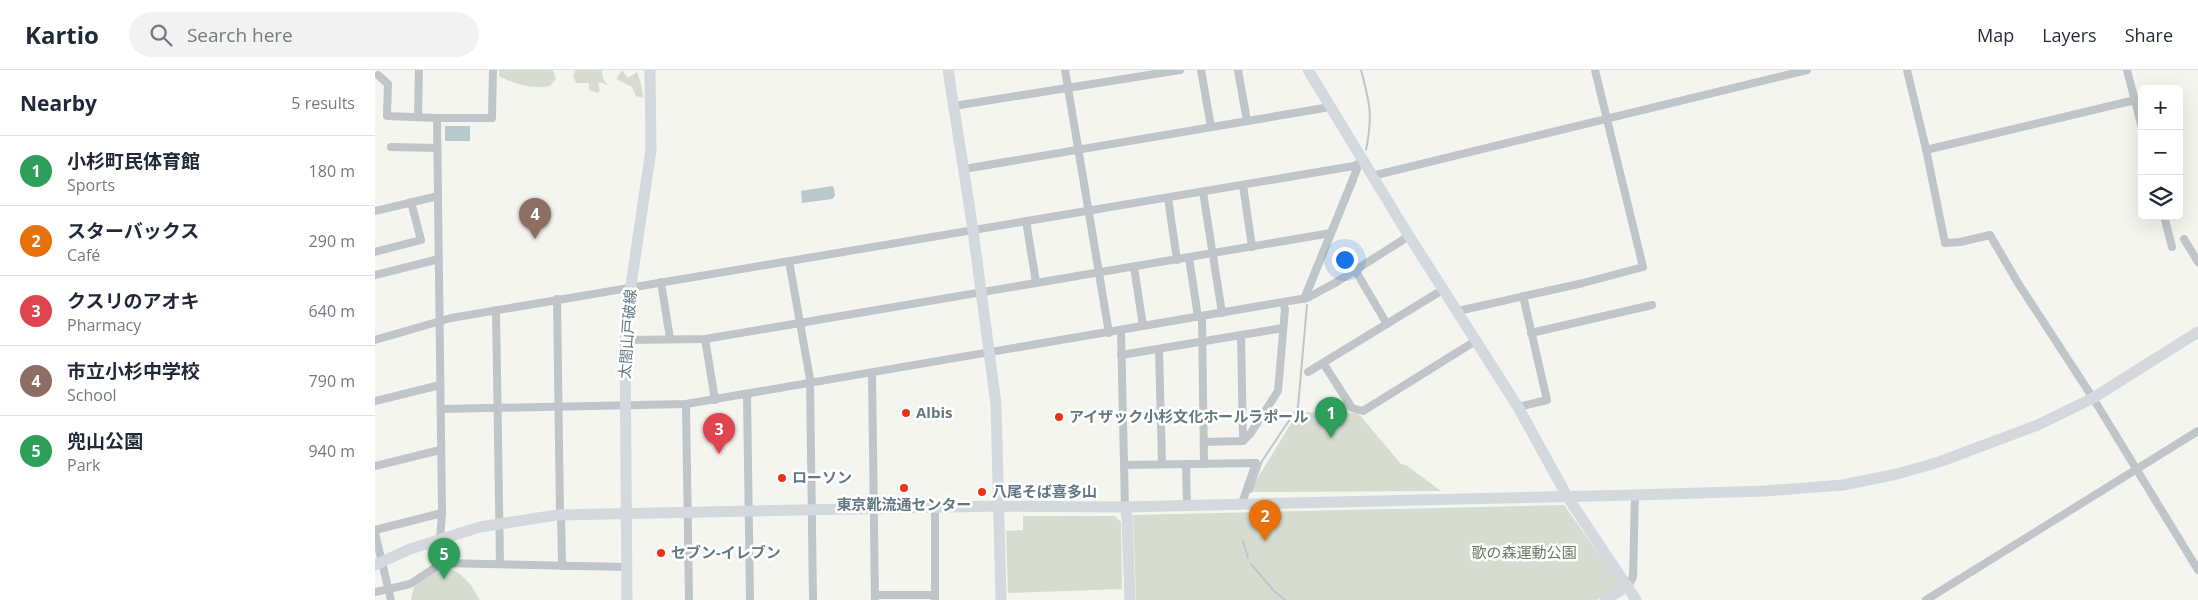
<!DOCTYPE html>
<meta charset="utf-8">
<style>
:root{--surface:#fff;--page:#f2f2f3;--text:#1f2937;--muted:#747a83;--line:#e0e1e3;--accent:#1a73e8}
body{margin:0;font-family:"Open Sans","Noto Sans JP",sans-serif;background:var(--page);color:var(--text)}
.controls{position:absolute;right:15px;top:15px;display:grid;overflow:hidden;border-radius:8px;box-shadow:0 5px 20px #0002}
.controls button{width:45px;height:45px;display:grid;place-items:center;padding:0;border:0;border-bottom:1px solid var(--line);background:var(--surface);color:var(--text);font:25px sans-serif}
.you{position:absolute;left:969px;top:189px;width:18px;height:18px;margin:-12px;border:4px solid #fff;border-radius:50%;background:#1a73e8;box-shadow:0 0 0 8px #1a73e833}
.badge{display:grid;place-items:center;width:32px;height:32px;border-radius:50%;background:var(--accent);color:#fff;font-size:16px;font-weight:700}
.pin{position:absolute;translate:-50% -41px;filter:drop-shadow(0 1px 2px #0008)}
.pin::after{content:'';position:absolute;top:26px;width:18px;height:15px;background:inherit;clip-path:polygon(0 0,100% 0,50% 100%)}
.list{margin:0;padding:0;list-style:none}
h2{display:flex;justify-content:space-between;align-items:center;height:65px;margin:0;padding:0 20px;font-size:21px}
h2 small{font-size:16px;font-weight:400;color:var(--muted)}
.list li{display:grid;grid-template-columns:32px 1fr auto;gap:15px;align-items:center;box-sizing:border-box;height:70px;padding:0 20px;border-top:1px solid var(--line)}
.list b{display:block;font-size:19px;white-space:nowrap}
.list p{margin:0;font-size:16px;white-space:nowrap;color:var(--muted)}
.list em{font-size:16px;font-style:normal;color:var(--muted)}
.icon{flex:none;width:28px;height:28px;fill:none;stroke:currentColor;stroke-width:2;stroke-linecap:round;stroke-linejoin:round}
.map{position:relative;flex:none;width:1823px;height:530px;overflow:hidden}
header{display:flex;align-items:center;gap:30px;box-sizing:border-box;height:70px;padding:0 25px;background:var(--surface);border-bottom:1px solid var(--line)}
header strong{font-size:24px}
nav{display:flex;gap:28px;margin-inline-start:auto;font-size:18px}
.search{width:350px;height:45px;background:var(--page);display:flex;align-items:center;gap:12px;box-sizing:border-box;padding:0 18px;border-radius:28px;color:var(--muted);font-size:19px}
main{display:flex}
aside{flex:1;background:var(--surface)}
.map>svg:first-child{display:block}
.green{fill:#d7dcd1}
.water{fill:#b9c8cb}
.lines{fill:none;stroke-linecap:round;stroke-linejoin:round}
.stream{stroke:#b9c8cb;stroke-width:2}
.street{stroke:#bfc5c8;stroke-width:8}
.secondary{stroke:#d3d9dc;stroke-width:11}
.poi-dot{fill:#ee3117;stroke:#fff;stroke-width:2}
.labels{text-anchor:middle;stroke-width:5;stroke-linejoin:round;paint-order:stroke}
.street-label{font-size:15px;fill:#627984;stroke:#fff}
.poi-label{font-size:15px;font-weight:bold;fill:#627984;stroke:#fff;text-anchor:start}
.park-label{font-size:15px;fill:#697a61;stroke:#fff}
</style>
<header>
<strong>Kartio</strong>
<div class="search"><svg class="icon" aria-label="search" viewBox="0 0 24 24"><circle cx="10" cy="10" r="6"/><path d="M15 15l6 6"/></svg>Search here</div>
<nav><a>Map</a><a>Layers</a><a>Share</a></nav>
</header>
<main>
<aside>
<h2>Nearby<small>5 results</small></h2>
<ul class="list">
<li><span class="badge" style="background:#2e9e5b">1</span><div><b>小杉町民体育館</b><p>Sports</p></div><em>180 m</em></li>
<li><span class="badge" style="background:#e8710a">2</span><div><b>スターバックス</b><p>Café</p></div><em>290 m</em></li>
<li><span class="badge" style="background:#e0444e">3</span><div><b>クスリのアオキ</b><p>Pharmacy</p></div><em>640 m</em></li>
<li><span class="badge" style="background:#8d6e63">4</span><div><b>市立小杉中学校</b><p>School</p></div><em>790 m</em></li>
<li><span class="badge" style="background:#2e9e5b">5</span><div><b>兜山公園</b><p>Park</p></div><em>940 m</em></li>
</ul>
</aside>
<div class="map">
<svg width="1823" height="530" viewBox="0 0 1823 530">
<rect width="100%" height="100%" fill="#f5f5f0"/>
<g class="green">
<path d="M124,0H178L181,9L175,16C156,19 141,15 124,6Z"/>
<polygon points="201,0 229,0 227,1 228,9 233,15 224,12 223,15 225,20 223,23 214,20 214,13 201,13 198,5"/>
<path d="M247,0L253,8L262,2C265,10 268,19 268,28L261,26L257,17L241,9Z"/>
<polygon points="923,342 983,343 1026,394 1031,395 1066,421 874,422"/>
<polygon points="1189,435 1246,515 1222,530 761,530 758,445"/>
<polygon points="648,446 740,446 746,452 747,519 633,523 631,461 648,460"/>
<polygon points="68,496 84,503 96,515 105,530 36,530 39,516"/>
</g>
<g class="water">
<rect x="70" y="56" width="25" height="15"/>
<polygon points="457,116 459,118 460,126 457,129 427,133 426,121"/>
</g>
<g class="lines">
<g class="stream">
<path d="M986,0C995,34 998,45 991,80"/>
<polyline points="937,218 981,110"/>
<polyline points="876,422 887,391 923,337 932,235"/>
<polyline points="868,471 873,488"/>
<polyline points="876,494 899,521 910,530"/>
</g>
<g class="street">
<polyline points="690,0 734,263"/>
<polyline points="826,0 836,57"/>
<polyline points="863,0 872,51"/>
<polyline points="1532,0 1551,79 1570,173 1585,172 1615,165 1643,213 1718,328 1823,500"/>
<polyline points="1752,0 1767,58"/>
<polyline points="3,5 13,14 12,46 62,48"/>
<polyline points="579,36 805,0"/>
<polyline points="43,47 44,0"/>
<polyline points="16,77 62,78"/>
<polyline points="1551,80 1760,30"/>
<polyline points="589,99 955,37"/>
<polyline points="997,106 1432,0"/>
<polyline points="868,115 877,177"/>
<polyline points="828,122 847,243"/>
<polyline points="793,128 802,190"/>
<polyline points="0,141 63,126"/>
<polyline points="1789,146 1797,177"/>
<polyline points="651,151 661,212"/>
<polyline points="1809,169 1823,192"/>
<polyline points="0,182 46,170 36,132"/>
<polyline points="814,188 823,247"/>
<polyline points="414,191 435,309 438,530"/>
<polyline points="759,197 768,256"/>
<polyline points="980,200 1012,254"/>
<polyline points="0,205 64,189"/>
<polyline points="286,212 295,269"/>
<polyline points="182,229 185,445"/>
<polyline points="929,229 984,94"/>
<polyline points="121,240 125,494"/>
<polyline points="1083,241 1208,213 1268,197 1220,0"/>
<polyline points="827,247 829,394"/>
<polyline points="746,261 750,437"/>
<polyline points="1156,263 1277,235"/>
<polyline points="866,265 868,371"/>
<polyline points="330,269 340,330"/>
<polyline points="0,270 76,248 979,96 990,91"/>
<polyline points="250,270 330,269 956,163"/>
<polyline points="784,279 787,394"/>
<polyline points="746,285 908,258"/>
<polyline points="948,293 977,338 988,341 1102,270"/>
<polyline points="933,302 1069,219"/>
<polyline points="497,303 500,530"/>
<polyline points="372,324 375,530"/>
<polyline points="0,331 65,315"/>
<polyline points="311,334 314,530"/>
<polyline points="1143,337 1172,330 1148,226"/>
<polyline points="66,339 311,334 920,230 932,228 960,213 1034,166"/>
<polyline points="829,372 868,371 875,364 903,321 910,239 908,232"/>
<polyline points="811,394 812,436"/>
<polyline points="749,395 881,393 867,433"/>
<polyline points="0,396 65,380"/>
<polyline points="560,438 560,530"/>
<polyline points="186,445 187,496"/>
<polyline points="0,460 67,443"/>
<polyline points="0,463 16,530"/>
<polyline points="67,493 65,469 67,443 62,48 117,48 118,0"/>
<polyline points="1253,516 1258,507 1260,425"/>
<polyline points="0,522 35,514 67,493 252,497"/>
<polyline points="500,525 560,525"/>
<polyline points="1551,530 1823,361"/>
</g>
<g class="secondary">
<polyline points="573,0 598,160 621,334 626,530"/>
<polyline points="933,0 1034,166 1143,337 1192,426 1261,530"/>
<polyline points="750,437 752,447 755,530"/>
<polyline points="0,495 35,479 105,457 182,445 625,436 750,437 1260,425 1390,421 1468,415 1522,404 1564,392 1663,355 1718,328 1823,262"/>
<polyline points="252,530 250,270 251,249 276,80 275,0"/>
<polyline points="1230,530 1253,516"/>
</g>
</g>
<g class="poi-dot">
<circle cx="531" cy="343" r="5"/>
<circle cx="684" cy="347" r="5"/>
<circle cx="407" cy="408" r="5"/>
<circle cx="529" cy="418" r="5"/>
<circle cx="607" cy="422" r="5"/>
<circle cx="286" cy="483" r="5"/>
</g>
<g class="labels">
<g class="street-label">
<text transform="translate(253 264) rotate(-86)" y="5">太閤山戸破線</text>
</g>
<g class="poi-label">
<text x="541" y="348">Albis</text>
<text x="694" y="352">アイザック小杉文化ホールラポール</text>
<text x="417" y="413">ローソン</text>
<text x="617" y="427">八尾そば喜多山</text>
<text x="529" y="440" text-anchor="middle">東京靴流通センター</text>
<text x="296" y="488">セブン-イレブン</text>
</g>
<g class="park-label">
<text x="1149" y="488">歌の森運動公園</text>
</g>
</g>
</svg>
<div class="controls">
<button>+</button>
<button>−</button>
<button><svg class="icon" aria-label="layers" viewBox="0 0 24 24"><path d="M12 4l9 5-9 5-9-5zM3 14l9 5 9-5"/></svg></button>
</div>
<div class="you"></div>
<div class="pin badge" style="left:956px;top:368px;background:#2e9e5b">1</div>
<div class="pin badge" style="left:890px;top:471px;background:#e8710a">2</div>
<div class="pin badge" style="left:344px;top:384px;background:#e0444e">3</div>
<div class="pin badge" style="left:160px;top:169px;background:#8d6e63">4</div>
<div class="pin badge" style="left:69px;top:509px;background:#2e9e5b">5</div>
</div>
</main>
